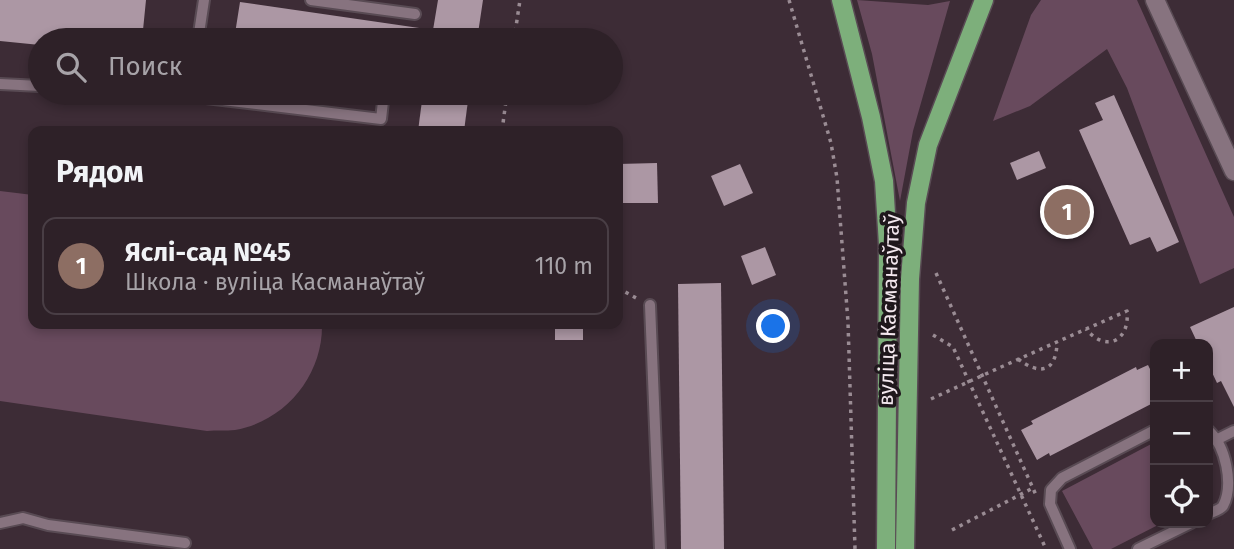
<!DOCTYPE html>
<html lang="ru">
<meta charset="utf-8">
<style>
:root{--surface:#2e2128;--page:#3a2e34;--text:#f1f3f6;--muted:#a7a3a8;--line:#493e45;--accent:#62d469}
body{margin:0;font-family:"Fira Sans",sans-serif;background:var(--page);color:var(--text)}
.controls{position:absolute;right:21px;bottom:21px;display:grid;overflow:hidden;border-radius:14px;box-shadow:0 4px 10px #0003}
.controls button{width:63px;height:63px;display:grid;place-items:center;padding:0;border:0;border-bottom:2px solid var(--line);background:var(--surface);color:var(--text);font:35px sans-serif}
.you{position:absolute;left:774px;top:327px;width:24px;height:24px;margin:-18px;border:5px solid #fff;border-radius:50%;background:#1a73e8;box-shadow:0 0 0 10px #1a73e833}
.badge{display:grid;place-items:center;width:46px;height:46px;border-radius:50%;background:var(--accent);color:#fff;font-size:23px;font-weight:700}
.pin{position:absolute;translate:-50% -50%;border:4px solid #fff;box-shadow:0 2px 7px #0006}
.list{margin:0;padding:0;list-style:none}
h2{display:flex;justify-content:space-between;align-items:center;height:91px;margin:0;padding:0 28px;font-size:30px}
h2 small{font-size:23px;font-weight:400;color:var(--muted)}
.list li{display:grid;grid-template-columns:46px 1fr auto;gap:21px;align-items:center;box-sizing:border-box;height:98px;margin:0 14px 14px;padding:0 14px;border:2px solid var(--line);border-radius:14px}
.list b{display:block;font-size:26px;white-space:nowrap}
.list p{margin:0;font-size:23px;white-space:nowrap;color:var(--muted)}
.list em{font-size:23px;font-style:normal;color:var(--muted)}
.icon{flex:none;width:38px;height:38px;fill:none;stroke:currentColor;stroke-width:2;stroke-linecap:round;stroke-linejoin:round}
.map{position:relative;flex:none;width:1234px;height:549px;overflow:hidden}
.search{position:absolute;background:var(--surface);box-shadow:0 4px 10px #0003;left:28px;top:28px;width:595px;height:77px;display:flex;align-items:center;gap:18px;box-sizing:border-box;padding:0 24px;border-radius:38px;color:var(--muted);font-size:26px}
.panel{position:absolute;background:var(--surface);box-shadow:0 4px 10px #0003;left:28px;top:126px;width:595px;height:203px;border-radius:14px}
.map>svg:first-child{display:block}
.green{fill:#684a5d}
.building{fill:#ac97a4}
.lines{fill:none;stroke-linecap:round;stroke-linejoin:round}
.service-casing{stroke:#594b54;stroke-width:14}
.minor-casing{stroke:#594b54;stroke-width:21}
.primary-casing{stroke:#594b54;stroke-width:21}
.path{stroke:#9a8c94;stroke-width:3.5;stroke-dasharray:3.5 5;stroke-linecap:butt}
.service{stroke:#87737f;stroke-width:10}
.minor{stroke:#87737f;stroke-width:18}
.primary{stroke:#7daf7b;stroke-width:18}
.labels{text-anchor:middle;stroke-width:7;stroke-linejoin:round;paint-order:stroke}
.street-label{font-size:21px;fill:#f3e7ee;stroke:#1f171c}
</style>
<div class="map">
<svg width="1234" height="549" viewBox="0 0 1234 549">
<rect width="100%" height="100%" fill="#3d2c36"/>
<g class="green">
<polygon points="857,0 928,5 950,1 913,131 900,201 872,54"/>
<polygon points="1041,0 1137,0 1234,217 1234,268 1200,284 1127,88 1107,49 1030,106 993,121 1031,15"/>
<path d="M0,191L33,195V324H322C323,375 286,421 235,430C226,431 216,430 207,431L0,401Z"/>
<polygon points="1155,442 1155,523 1162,523 1111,549 1093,549 1062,491"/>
</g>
<g class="building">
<polygon points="0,0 146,0 142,40 40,40 40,45 0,41"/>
<polygon points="438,0 483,0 477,40 234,40 240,2 433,30"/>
<polygon points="423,93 469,93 464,131 418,131"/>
<polygon points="1114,95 1179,242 1157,252 1150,237 1130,245 1079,130 1103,120 1095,103"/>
<polygon points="1039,151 1046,168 1017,180 1010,163"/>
<polygon points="657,163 658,203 618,203 618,164"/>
<polygon points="740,164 753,193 724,206 711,176"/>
<polygon points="765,247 776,275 752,285 741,256"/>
<polygon points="721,283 724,549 681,549 678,284"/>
<polygon points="1234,307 1234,407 1221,381 1217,383 1208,364 1208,344 1198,344 1190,327"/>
<rect x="555" y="324" width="28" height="16"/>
<polygon points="1148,365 1155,379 1155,402 1050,456 1049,453 1037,460 1021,430 1033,424 1031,421 1136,367 1137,370"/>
</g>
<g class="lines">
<g class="service-casing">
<g id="service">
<polyline points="311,0 415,14"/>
<polyline points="198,40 204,0"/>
<polyline points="0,84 40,86"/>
<polyline points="140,93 189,96 381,119 384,93"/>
<polyline points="650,305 660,549"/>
<path d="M1208,430C1226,446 1234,485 1223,506C1220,510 1212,512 1208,514"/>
<polyline points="1218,439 1234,431"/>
<polyline points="0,523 23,518 48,525 185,543"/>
<polyline points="1070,549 1050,504 1051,490 1062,478 1155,430"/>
<polyline points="1138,549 1191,523"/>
</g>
</g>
<g class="minor-casing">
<polyline id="minor" points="1155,0 1234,171"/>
</g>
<g class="primary-casing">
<g id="primary">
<polyline points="841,0 871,117 884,181 888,245 886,549"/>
<polyline points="905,549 910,279 916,203 928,145 984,0"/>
</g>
</g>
<g class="path">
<polyline points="789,0 831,143 837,178 848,322 855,549"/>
<polyline points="514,40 520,0"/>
<polyline points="502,131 507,93"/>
<polyline points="936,273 1036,495"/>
<polyline points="618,288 638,299"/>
<polyline points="933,335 953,347 1046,549"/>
<path d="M1018,359C1039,375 1056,373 1057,343"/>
<path d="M931,399C996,369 1061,340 1127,311C1130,341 1106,353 1086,329"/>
<polyline points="952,530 1033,488"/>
</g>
<use href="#service" class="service"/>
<use href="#minor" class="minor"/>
<use href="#primary" class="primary"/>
</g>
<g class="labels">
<g class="street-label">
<text transform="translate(889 310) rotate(-88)" y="7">вуліца Касманаўтаў</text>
</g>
</g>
</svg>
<div class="controls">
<button>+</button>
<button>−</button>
<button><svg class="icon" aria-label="locate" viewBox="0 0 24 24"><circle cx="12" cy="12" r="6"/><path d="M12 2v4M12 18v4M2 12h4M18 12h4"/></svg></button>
</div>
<div class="you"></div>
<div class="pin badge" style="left:1067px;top:212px;background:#8d6e63">1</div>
<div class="search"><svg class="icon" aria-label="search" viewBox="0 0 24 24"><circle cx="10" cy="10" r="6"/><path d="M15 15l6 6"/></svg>Поиск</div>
<section class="panel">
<h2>Рядом<small></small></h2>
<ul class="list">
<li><span class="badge" style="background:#8d6e63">1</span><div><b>Яслі-сад №45</b><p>Школа · вуліца Касманаўтаў</p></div><em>110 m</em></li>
</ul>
</section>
</div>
